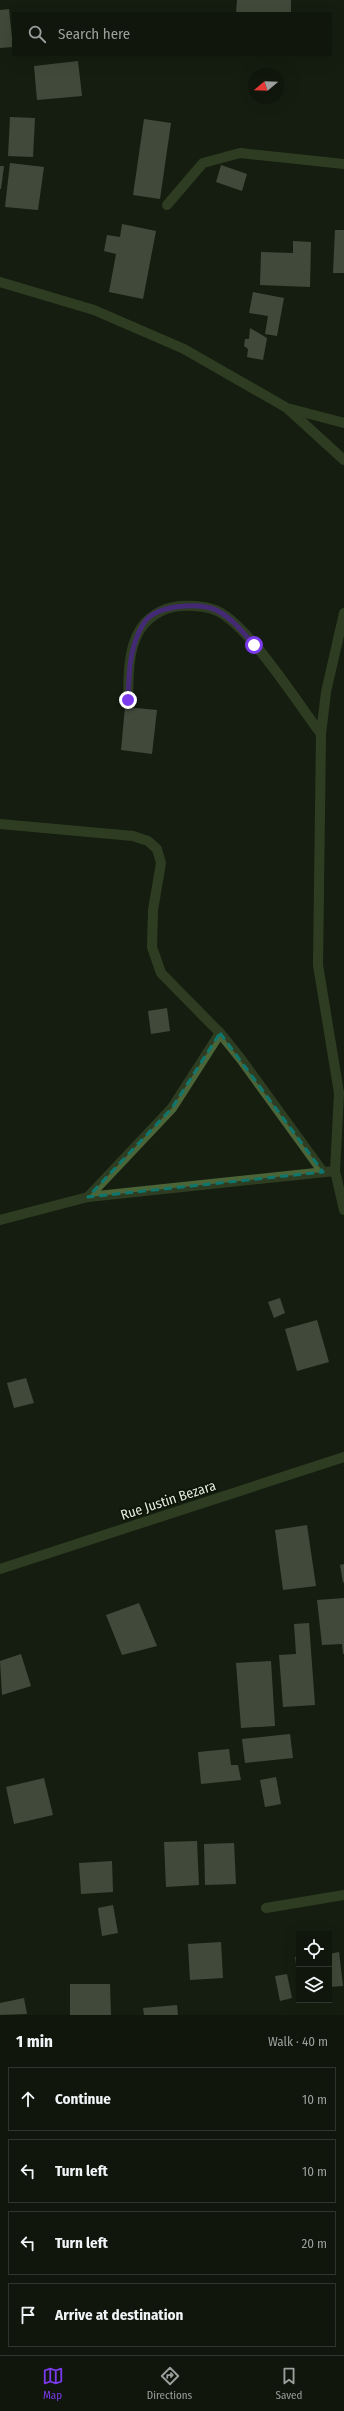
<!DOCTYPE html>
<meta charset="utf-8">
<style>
:root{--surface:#10160c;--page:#191f15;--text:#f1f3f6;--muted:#9c9f9d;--line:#30352d;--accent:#7c3aed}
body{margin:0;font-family:"Fira Sans Condensed",sans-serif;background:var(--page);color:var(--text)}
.controls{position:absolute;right:12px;bottom:12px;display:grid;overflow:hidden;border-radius:0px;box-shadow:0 4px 16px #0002}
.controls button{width:36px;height:36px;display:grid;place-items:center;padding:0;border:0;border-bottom:1px solid var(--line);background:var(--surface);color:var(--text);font:20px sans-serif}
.compass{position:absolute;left:248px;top:68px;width:36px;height:36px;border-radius:50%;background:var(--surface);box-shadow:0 4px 16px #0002;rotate:251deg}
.stop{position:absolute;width:12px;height:12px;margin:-9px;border:3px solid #7c3aed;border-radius:50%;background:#fff}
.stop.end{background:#7c3aed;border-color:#fff;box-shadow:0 1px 4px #0008}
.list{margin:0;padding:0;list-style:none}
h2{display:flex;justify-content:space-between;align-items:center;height:52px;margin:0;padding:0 16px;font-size:17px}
h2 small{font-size:13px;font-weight:400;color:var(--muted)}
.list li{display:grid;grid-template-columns:26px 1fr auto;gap:12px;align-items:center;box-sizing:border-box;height:64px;margin:0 8px 8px;padding:0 8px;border:1px solid var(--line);border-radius:0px}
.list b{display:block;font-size:15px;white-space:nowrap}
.list em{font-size:13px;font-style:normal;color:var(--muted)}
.icon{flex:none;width:22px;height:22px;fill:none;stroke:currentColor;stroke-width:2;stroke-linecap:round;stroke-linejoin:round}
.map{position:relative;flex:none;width:344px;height:2015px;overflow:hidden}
.search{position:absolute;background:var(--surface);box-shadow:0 4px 16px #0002;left:12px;right:12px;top:12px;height:44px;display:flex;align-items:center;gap:10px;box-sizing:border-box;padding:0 14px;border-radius:0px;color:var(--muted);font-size:15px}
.sheet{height:340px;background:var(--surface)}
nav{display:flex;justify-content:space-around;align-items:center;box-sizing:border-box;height:56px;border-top:1px solid var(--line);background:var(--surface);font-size:11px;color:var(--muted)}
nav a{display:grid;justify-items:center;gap:2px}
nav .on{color:var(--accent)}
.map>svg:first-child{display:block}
.building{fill:#747e6d}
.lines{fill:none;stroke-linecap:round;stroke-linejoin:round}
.minor{stroke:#4c6538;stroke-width:10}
.tertiary{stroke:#4c6538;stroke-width:10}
.route{stroke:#7c3aed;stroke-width:5}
.marked{fill:none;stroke:#0f766e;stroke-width:3;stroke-dasharray:8 5;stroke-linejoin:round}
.labels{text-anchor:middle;stroke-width:3.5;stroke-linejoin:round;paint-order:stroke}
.street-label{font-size:14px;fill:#e2e8de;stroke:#0d1507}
</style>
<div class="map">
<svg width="344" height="2015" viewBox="0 0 344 2015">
<rect width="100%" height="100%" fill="#161e10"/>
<g class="building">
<polygon points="237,0 291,0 291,13 236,13"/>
<polygon points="9,9 13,47 0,48 0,10"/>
<polygon points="78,61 82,96 37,100 34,66"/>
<polygon points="10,117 35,118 33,157 8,156"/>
<polygon points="144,119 171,123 160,199 133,195"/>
<polygon points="10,163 44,167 38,210 5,207"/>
<polygon points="221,165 247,174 242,191 216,182"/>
<polygon points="0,166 4,166 1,189 0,189"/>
<polygon points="122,224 156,231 143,299 109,292 116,254 104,251 107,235 120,237"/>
<polygon points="335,230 344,230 344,273 333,273"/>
<polygon points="293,241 311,242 310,287 260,285 261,252 293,253"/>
<polygon points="253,292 284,298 277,336 265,334 268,316 249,313"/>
<polygon points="250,328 267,338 263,360 247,357 248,349 244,346 245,339 249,339"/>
<polygon points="125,707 157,710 152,754 121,750"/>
<polygon points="167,1008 170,1031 151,1034 148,1011"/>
<polygon points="280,1298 285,1313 274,1318 268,1302"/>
<polygon points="317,1320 329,1362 297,1371 285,1329"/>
<polygon points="26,1378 34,1403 14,1408 7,1383"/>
<polygon points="307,1525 316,1586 283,1590 275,1530"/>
<polygon points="344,1564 344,1582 343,1583 340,1565"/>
<polygon points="344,1598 344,1654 343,1654 342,1644 322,1645 317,1600"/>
<polygon points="139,1603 157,1646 122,1655 106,1615"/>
<polygon points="309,1623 315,1705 283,1707 279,1655 296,1654 294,1624"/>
<polygon points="21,1654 31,1686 2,1695 0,1661"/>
<polygon points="271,1661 275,1726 241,1728 236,1663"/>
<polygon points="290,1734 293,1758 245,1763 242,1739"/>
<polygon points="229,1749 231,1765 238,1765 241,1780 201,1784 198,1752"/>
<polygon points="276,1777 281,1804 265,1807 260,1780"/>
<polygon points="44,1778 53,1815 14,1824 6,1787"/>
<polygon points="197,1841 199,1885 166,1887 164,1842"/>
<polygon points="234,1843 236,1884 205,1885 204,1844"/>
<polygon points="112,1861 113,1892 81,1894 79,1863"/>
<polygon points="113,1905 118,1933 102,1936 98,1908"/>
<polygon points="221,1942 223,1978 190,1980 188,1944"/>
<polygon points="339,1952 343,1986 329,1987 329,1954"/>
<polygon points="295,1957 299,1957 299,1979 298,1979"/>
<polygon points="287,1974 292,1998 280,2001 275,1976"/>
<polygon points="70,1984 110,1984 111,2015 70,2015"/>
<polygon points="24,1998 27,2014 0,2015 0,2003"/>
<polygon points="177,2005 178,2015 144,2015 143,2008"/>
</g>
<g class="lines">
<g class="minor">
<polyline points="167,205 203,163 240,153 344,164"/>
<polyline points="0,282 94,310 184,349 287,408 344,423"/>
<polyline points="288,409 344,460"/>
<polyline points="344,613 326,692 321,734 318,965 339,1093 335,1171 344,1210"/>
<path d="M128,700C129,664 127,624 166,609C179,604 202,605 215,610C246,621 299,705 321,734"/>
<polyline points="0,824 133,836 148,841 157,849 161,863 153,910 152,947 161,973 220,1033 172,1108 88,1197"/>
<polyline points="220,1033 241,1059 323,1172"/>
<polyline points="0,1220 88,1197 335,1171"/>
<polyline points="266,1908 344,1895"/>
</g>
<polyline class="tertiary" points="0,1569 344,1457"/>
</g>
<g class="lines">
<path class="route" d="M128,700C129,673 129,646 144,623C155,605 198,602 216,610C232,618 243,632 254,645"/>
</g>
<path d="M0 0H344V2015H0ZM220,1033L323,1172L88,1197L172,1108Z" fill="#161e10" fill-opacity=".55" fill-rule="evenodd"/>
<path class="marked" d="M220,1033L323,1172L88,1197L172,1108Z"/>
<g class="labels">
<g class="street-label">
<text transform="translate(168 1500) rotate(-18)" y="5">Rue Justin Bezara</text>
</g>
</g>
</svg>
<div class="controls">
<button><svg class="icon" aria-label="locate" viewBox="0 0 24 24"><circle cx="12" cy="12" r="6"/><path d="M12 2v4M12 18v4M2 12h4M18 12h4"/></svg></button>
<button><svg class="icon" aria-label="layers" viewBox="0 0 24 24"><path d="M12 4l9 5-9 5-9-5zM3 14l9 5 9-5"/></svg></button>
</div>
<svg class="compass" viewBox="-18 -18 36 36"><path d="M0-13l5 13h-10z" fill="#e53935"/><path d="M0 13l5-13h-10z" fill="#9c9f9d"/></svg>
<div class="stop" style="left:254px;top:645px"></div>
<div class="stop end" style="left:128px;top:700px"></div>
<div class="search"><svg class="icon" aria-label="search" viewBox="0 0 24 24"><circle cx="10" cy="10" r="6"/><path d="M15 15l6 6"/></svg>Search here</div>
</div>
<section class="sheet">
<h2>1 min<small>Walk · 40 m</small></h2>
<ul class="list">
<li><svg class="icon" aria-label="ahead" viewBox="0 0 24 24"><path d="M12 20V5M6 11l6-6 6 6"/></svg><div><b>Continue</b></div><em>10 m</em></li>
<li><svg class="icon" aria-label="left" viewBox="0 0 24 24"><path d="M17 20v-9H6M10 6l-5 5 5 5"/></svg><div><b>Turn left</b></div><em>10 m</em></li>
<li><svg class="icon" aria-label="left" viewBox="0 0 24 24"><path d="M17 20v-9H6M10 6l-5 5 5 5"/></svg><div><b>Turn left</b></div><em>20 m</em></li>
<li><svg class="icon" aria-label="arrive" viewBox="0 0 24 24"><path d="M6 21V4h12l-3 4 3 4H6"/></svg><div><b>Arrive at destination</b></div></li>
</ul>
</section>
<nav>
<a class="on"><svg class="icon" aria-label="map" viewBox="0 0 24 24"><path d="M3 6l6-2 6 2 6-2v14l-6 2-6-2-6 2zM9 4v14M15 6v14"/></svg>Map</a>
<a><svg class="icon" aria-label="directions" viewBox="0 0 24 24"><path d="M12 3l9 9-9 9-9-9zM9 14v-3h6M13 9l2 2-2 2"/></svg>Directions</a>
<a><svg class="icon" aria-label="saved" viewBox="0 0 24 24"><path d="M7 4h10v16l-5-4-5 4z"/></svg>Saved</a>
</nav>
